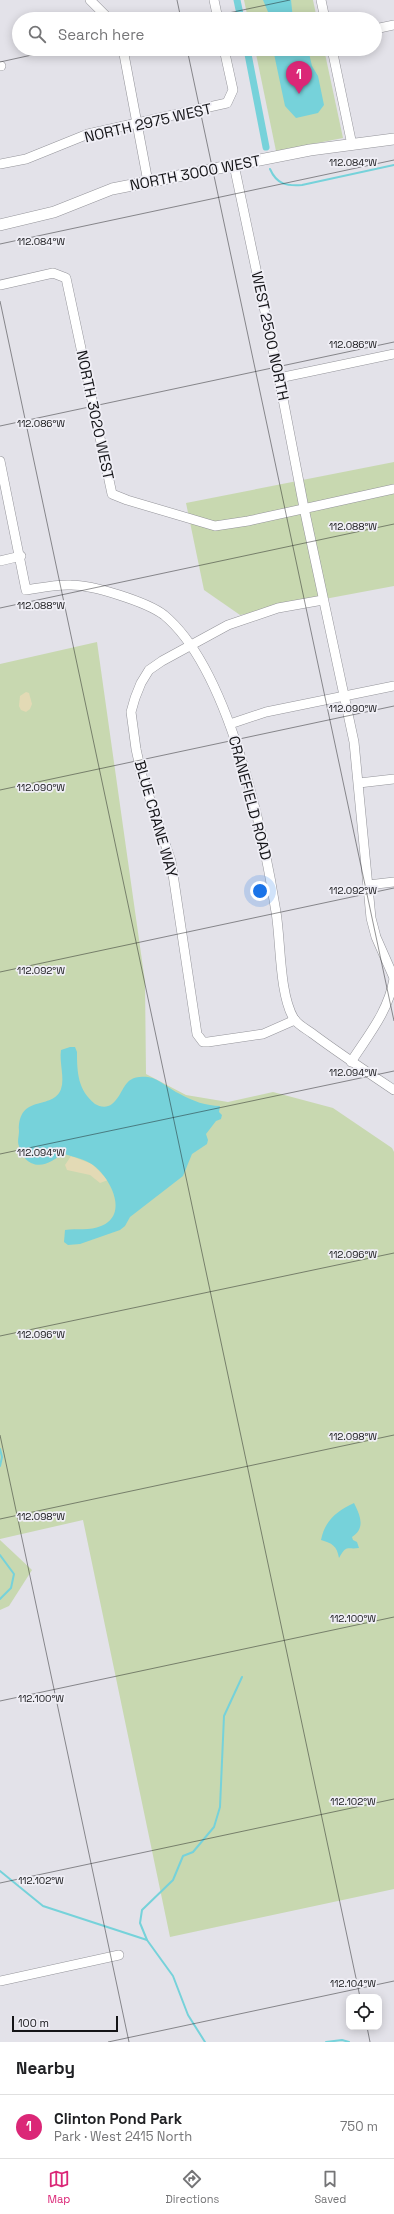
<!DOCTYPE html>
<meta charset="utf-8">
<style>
:root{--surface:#fff;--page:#f6f6f6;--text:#202124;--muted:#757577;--line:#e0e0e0;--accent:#db2777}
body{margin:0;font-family:"Space Grotesk",sans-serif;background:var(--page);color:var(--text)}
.controls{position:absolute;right:12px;bottom:12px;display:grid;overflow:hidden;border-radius:8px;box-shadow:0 2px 10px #0003}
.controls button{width:36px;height:36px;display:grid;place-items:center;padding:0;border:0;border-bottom:1px solid var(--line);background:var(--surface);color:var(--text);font:20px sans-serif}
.scale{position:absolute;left:12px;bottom:10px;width:106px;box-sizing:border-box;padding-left:4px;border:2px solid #141417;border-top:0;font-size:11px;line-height:14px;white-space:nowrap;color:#141417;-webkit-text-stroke:3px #f0eff6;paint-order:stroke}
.you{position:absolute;left:260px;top:891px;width:14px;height:14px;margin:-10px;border:3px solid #fff;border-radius:50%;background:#1a73e8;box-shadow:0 0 0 6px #1a73e833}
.badge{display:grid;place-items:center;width:26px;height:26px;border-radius:50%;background:var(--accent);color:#fff;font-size:13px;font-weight:700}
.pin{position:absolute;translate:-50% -33px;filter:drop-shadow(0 1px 2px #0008)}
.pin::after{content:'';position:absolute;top:21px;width:14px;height:12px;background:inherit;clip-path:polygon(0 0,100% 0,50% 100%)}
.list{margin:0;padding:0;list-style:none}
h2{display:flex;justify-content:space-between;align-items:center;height:52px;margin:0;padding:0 16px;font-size:17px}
h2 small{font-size:13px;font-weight:400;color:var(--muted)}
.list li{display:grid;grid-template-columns:26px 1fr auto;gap:12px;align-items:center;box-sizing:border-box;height:64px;padding:0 16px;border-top:1px solid var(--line)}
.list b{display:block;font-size:15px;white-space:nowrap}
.list p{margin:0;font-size:13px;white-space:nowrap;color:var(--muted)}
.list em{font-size:13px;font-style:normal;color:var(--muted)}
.icon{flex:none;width:22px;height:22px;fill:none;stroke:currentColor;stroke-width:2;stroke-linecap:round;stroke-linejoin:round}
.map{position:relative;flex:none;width:394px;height:2042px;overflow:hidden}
.search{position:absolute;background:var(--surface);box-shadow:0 2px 10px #0003;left:12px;right:12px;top:12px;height:44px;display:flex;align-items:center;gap:10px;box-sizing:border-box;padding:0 14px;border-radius:22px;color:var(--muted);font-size:15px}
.sheet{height:116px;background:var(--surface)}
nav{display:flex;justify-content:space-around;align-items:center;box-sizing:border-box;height:56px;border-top:1px solid var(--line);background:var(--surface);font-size:11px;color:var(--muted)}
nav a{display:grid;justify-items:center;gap:2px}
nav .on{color:var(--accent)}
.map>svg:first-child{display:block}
.green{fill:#c8d8b0}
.sand{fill:#e3dab5}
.water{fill:#76d2da}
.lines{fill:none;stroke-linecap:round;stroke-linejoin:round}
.stream{stroke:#76d2da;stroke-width:2}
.canal{stroke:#76d2da;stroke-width:7}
.minor-casing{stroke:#94949a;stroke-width:10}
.major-casing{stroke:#94949a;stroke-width:12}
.minor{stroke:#fff;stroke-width:9}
.major{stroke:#fff;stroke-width:11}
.ticks{fill:none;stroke:#141417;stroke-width:1;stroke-opacity:0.45}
.labels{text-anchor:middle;stroke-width:3.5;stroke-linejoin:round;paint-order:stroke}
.street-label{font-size:15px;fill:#141417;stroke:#f0eff6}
.ticks-label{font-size:10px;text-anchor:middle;fill:#141417;stroke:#f0eff6;stroke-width:3.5;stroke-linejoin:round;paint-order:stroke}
</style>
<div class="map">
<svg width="394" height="2042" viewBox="0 0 394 2042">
<rect width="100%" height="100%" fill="#e3e2e9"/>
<g class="green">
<polygon points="244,0 313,0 317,19 248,19"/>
<polygon points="255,49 324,49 343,138 276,151"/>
<polygon points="394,462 394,586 240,615 204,590 186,503"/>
<polygon points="97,642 145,982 146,1074 186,1095 228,1102 273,1092 333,1108 392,1148 394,1152 394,1889 170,1937 83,1520 0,1539 0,664"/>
<polygon points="0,1540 32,1570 9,1606 0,1610"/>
</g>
<g class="sand">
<polygon points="26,692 29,693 32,704 30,709 26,712 21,710 19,706 20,696"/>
<polygon points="71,1156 92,1164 108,1180 100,1183 90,1175 67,1170 65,1165"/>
</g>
<g class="water">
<polygon points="263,0 291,0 293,19 271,19"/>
<polygon points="273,49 308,49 312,66 318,76 324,105 318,113 296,118 285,106"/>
<path d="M70,1047H75L77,1052C77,1073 78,1090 95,1104C100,1107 107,1108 112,1104C126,1092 122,1074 148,1077C160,1079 169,1089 180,1094C192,1101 207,1106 220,1106L219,1112L222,1115L221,1119L216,1121L206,1134L208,1140L207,1144L192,1154L183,1176L130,1217L125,1226L120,1230L80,1244L68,1245L64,1242L65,1230C77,1228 90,1231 101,1226C130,1215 110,1177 93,1165C85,1159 74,1157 64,1154C53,1159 44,1169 31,1163C24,1159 20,1153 19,1146C17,1141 19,1136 19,1131C18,1093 53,1111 61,1089C65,1078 59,1062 61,1050Z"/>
<path d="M354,1503C360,1515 366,1528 352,1537L353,1540L357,1542L359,1548C347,1550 347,1544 339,1558C337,1546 332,1543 321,1540C325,1520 337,1511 354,1503Z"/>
</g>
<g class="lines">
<g class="stream">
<path d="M270,169C277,185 287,186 302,185L394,165"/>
<polyline points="0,1449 2,1457 0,1466"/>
<polyline points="0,1555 14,1574 11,1588 0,1599"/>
<polyline points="0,1871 43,1906 147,1940 173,1976 188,2015 205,2042"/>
<polyline points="147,1940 140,1923 142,1910 173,1880 183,1856 193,1852 214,1827 220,1807 224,1716 242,1677"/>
<polyline points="326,2042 342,2040 349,2042"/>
</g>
<g class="canal">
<polyline points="237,0 241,19"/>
<polyline points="247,49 266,147"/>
</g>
<g class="minor-casing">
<g id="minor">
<polyline points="90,0 109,19"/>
<polyline points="214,0 218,19"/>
<polyline points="321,0 325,19"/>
<polyline points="375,29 394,25"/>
<polyline points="123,49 148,182"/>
<polyline points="332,49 352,145"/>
<polyline points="0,66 1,66"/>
<polyline points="0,164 26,159 88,134 227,103 233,90 224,49"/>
<polyline points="234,165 279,378 304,508 354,742 371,918 376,937 394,978"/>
<polyline points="0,285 53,273 66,278 112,494 127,500 215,526 248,521 394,489"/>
<polyline points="279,378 394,354"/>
<path d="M0,461L26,590C40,588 57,584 71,585C93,585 147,602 164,615C229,669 263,831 276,912C281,942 279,994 294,1019C298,1025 308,1030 313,1034C340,1054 367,1072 394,1090"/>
<polyline points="0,561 21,556"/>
<polyline points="230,724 266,712 394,686"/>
<polyline points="359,783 394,779"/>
<polyline points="368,885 394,882"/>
<polyline points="295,1020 263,1034 208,1042 203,1042 197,1034 171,861 142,776 136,749 131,712 135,698 141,683 149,670 162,661 228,625 278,608 323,600"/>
<path d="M351,1062C369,1034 388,1012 394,979"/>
<polyline points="0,1981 119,1955"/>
</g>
</g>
<g class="major-casing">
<polyline id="major" points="0,225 54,212 112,189 310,150 394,139"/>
</g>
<use href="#minor" class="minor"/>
<use href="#major" class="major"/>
</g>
<path class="ticks" d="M177,0L181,19M200,19L290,0M187,49L394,1021M0,62L59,49M0,244L394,160M0,301L360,1997M0,426L394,342M0,608L394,524M0,790L394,706M0,972L394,888M0,1154L394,1071M0,1336L394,1253M0,1435L129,2042M0,1519L394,1435M0,1701L394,1617M0,1883L394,1799M367,2027L370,2042M108,2042L394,1981"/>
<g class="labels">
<g class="street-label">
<text transform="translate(148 123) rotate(-13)" y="5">NORTH 2975 WEST</text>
<text transform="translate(195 173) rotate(-11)" y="5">NORTH 3000 WEST</text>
<text transform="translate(270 336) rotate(78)" y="5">WEST 2500 NORTH</text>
<text transform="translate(95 415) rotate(78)" y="5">NORTH 3020 WEST</text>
<text transform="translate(250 798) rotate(75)" y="5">CRANEFIELD ROAD</text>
<text transform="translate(156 819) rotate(74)" y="5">BLUE CRANE WAY</text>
</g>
</g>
<g class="ticks-label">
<text x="353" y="166">112.084°W</text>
<text x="41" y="245">112.084°W</text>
<text x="353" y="348">112.086°W</text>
<text x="41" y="427">112.086°W</text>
<text x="353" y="530">112.088°W</text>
<text x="41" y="609">112.088°W</text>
<text x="353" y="712">112.090°W</text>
<text x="41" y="791">112.090°W</text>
<text x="353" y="894">112.092°W</text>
<text x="41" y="974">112.092°W</text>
<text x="353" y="1076">112.094°W</text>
<text x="41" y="1156">112.094°W</text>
<text x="353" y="1258">112.096°W</text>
<text x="41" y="1338">112.096°W</text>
<text x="353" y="1440">112.098°W</text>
<text x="41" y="1520">112.098°W</text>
<text x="353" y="1622">112.100°W</text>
<text x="41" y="1702">112.100°W</text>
<text x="353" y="1805">112.102°W</text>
<text x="41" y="1884">112.102°W</text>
<text x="353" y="1987">112.104°W</text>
</g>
</svg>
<div class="controls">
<button><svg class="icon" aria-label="locate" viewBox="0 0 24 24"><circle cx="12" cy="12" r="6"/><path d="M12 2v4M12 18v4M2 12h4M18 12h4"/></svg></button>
</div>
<div class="scale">100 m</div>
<div class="you"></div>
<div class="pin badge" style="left:299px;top:94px">1</div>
<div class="search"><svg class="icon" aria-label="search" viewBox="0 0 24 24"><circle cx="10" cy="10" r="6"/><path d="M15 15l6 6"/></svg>Search here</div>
</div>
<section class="sheet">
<h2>Nearby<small></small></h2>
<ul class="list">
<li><span class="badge">1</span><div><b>Clinton Pond Park</b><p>Park · West 2415 North</p></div><em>750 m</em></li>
</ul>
</section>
<nav>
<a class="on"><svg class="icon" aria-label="map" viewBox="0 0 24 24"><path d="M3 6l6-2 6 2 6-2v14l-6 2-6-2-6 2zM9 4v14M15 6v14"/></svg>Map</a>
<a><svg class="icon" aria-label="directions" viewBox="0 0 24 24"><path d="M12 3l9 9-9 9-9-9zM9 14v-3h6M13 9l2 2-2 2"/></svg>Directions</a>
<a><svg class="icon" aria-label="saved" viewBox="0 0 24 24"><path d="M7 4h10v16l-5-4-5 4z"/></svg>Saved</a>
</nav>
